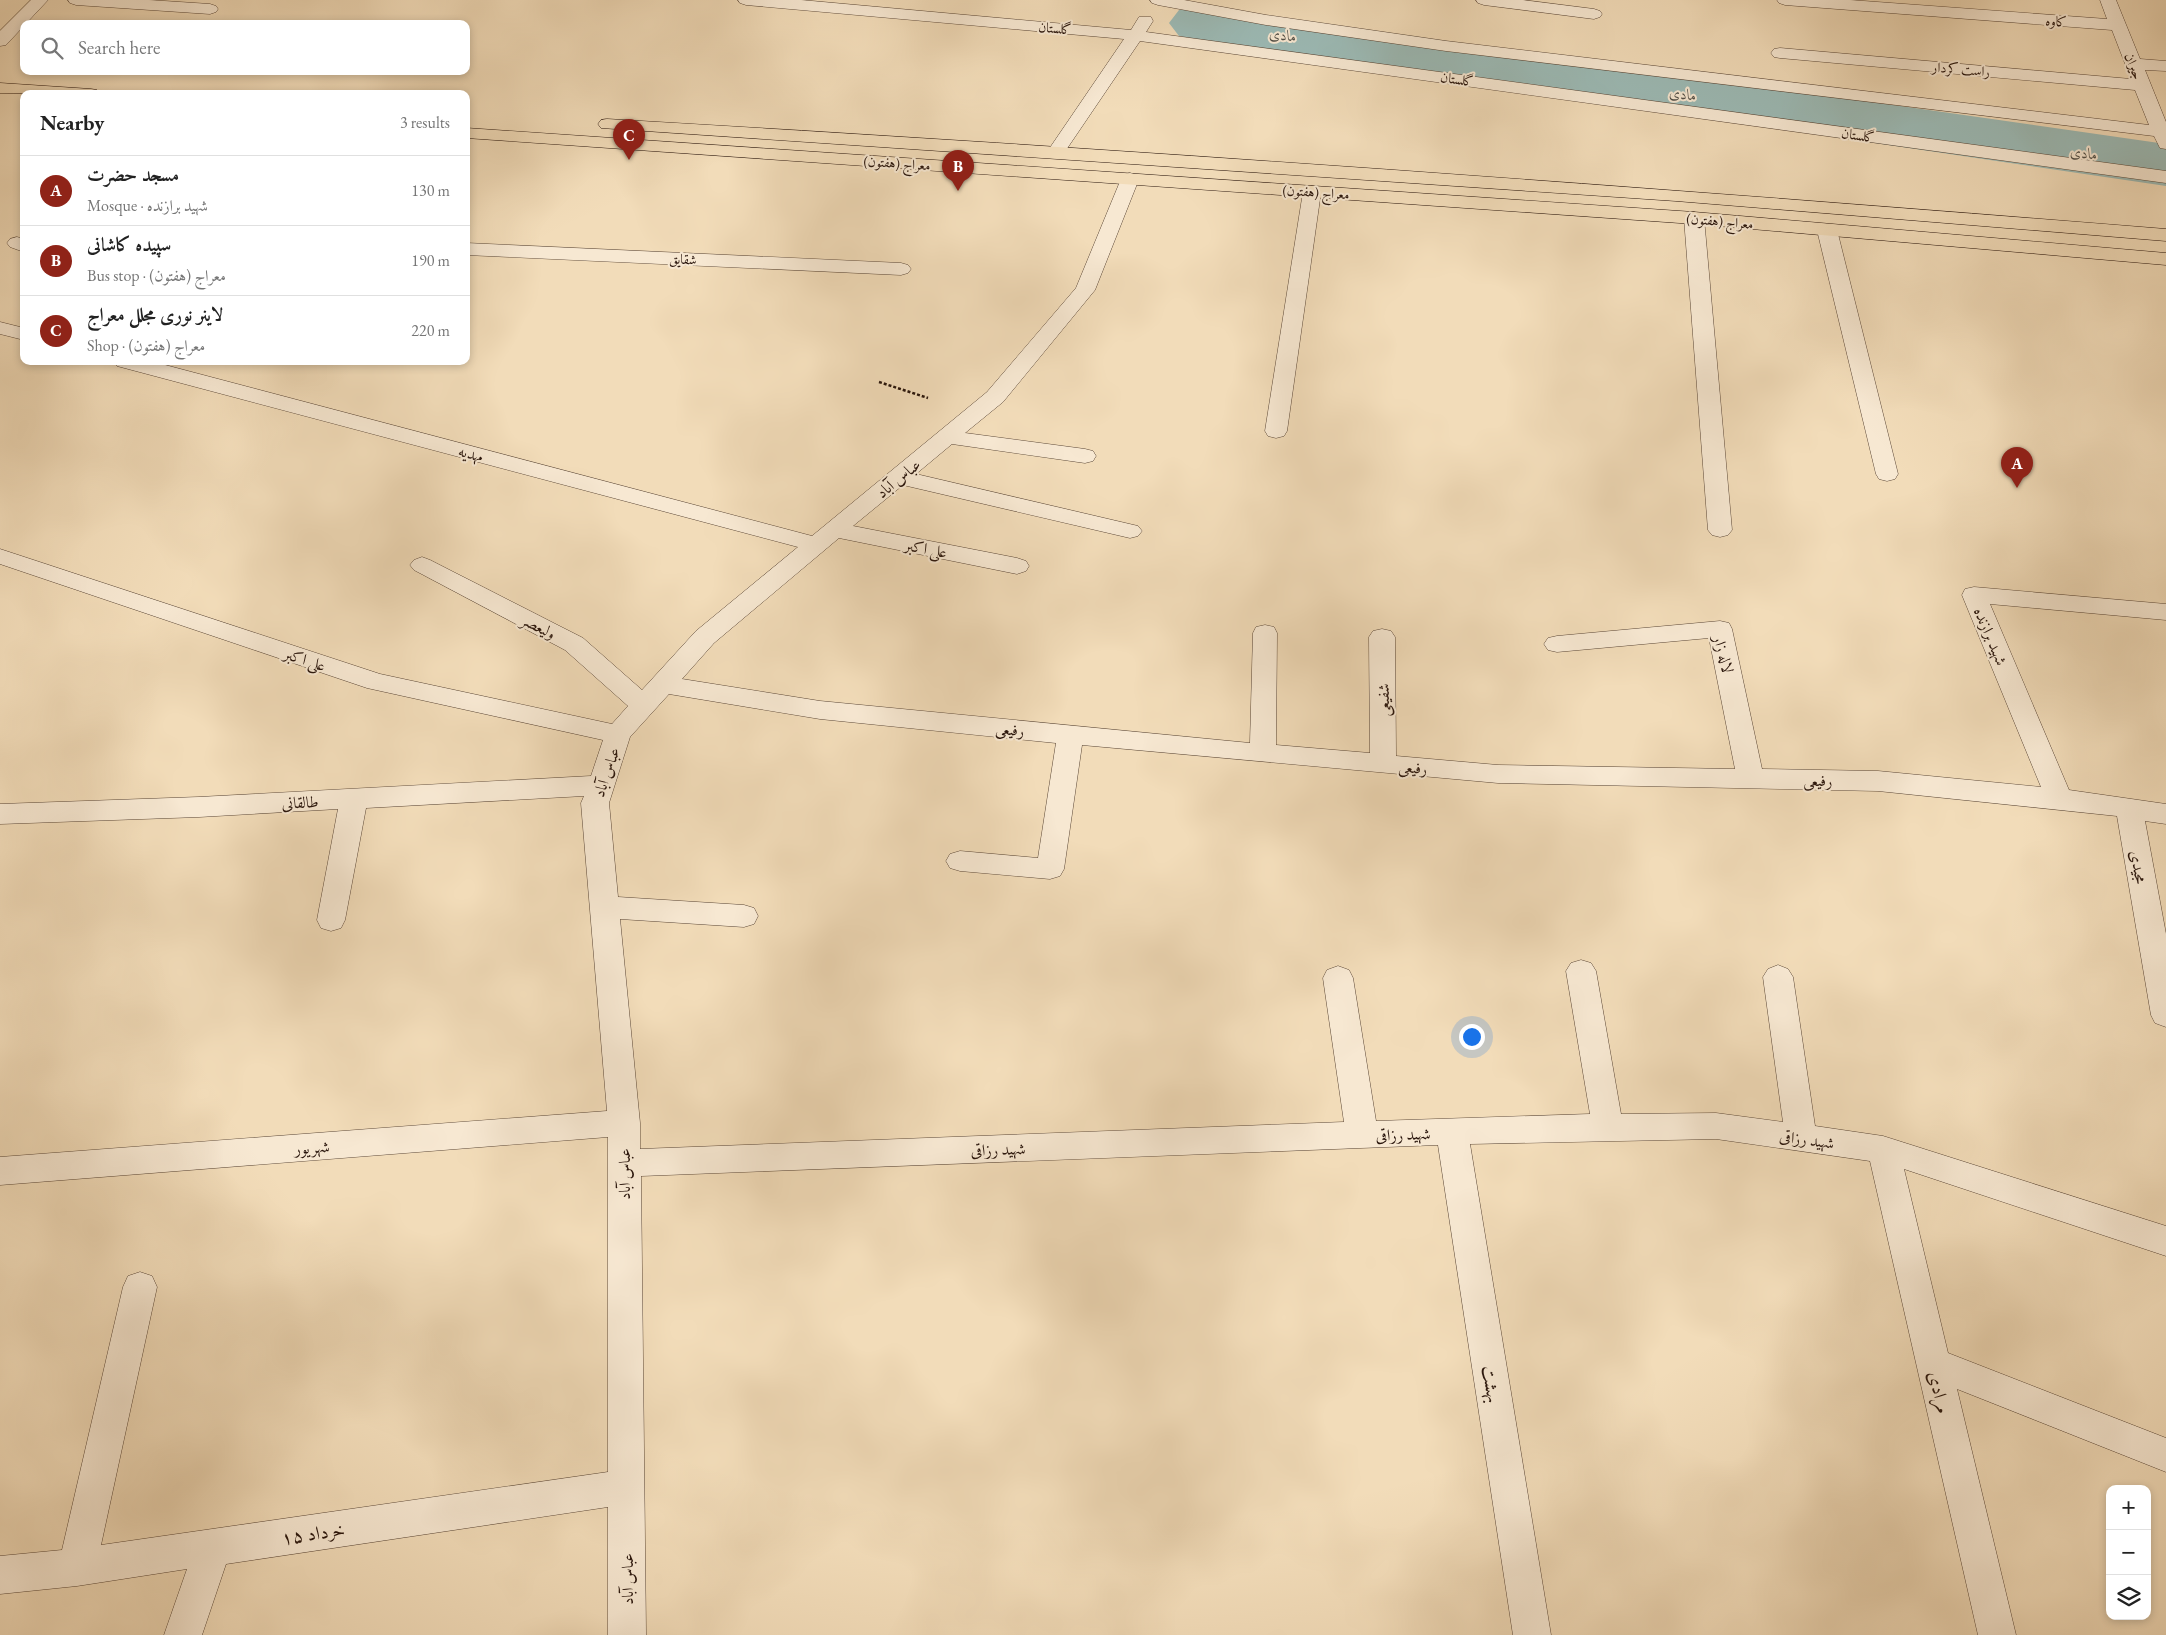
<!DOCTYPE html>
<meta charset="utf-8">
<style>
:root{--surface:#fff;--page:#f2f2f2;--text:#222;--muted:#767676;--line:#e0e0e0;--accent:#8f2418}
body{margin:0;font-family:"EB Garamond",Amiri,serif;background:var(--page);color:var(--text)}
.controls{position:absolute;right:15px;bottom:15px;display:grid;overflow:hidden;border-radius:10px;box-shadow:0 2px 8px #0003}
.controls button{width:45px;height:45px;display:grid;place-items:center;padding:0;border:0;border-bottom:1px solid var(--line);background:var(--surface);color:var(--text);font:25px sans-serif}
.you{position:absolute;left:1471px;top:1036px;width:18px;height:18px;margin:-12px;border:4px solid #fff;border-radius:50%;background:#1a73e8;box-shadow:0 0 0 8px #1a73e833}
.badge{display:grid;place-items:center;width:32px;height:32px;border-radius:50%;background:var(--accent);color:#fff;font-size:16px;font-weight:700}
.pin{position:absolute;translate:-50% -41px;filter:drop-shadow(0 1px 2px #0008)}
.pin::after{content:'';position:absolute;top:26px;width:18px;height:15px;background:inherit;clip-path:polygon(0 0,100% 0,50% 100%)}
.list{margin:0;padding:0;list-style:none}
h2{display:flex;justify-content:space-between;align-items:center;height:65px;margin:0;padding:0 20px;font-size:21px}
h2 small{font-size:16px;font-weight:400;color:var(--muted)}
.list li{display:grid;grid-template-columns:32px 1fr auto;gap:15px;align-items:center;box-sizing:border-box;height:70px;padding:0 20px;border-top:1px solid var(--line)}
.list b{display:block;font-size:19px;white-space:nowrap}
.list p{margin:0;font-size:16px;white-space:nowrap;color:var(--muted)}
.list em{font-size:16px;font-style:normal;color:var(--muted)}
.icon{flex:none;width:28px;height:28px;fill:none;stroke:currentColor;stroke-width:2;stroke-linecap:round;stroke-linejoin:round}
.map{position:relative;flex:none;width:2166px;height:1635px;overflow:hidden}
.search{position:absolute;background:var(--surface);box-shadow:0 2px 8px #0003;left:20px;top:20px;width:450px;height:55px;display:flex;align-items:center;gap:12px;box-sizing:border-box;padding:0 18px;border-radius:10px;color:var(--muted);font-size:19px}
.panel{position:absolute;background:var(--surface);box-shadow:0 2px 8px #0003;left:20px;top:90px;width:450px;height:275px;border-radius:10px}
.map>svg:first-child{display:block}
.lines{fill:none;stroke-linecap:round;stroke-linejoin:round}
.river{fill:#9cbab5;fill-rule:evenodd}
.minor-casing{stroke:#5a4636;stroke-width:1}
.major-casing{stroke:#28140b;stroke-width:1}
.path{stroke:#28140b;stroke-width:2.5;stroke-dasharray:3 2;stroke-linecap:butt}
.minor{fill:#f7e8d2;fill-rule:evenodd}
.major{fill:#f2dcb9;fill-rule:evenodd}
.labels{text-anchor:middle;stroke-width:4;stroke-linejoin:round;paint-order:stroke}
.far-street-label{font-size:14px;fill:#28140b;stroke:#f7e8d2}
.far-water-label{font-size:15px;font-style:italic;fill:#514e46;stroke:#f7e8d2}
.street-label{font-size:16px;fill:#28140b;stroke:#f7e8d2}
.near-street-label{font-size:19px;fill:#28140b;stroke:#f7e8d2}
</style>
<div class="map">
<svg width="2166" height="1635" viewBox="0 0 2166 1635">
<rect width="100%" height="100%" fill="#f2dcb9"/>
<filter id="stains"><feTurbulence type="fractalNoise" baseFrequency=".004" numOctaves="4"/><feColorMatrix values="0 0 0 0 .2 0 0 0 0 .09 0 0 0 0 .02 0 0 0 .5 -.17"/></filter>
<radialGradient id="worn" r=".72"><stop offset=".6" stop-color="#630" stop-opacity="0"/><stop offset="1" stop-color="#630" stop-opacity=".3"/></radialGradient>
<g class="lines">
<polygon class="river" points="1201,4 1251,13 2166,144 2166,186 1251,51 1179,36 1169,23 1179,10"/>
<g class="minor-casing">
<g id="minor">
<polygon points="31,0 48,0 6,45 0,46 0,31"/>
<polygon points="68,0 149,0 210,4 216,6 218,9 216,12 210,14 76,5 70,3"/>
<polygon points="738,0 801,0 1131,30 1139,17 1151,17 1153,21 1146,32 2166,171 2166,183 1140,41 1062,156 1056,158 1050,156 1047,152 1124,39 746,5 740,3"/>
<polygon points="1150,0 1184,0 1266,15 1446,41 2149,125 2135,90 1780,58 1774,57 1771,53 1774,49 1780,48 2131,79 2112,30 1785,5 1779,3 1777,0 1850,0 2107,19 2100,0 2116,0 2140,59 2166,61 2166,71 2145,70 2166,122 2166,149 2160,148 2154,136 1446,51 1266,25 1158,5 1152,3"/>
<polygon points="1476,0 1523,0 1594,9 1600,11 1602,14 1600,17 1594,19 1484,5 1478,3"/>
<polygon points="1130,173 1137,175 1139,179 1095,290 1003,402 965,433 1085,449 1093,451 1096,456 1093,461 1085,463 952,444 916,474 1138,526 1142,531 1138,536 1130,538 903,485 853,526 1017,558 1026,561 1029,566 1026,571 1017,574 839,538 714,643 682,679 820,701 1250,743 1253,633 1256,627 1265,625 1274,627 1277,633 1276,745 1370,753 1369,637 1373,631 1382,629 1391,631 1395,637 1396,756 1498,765 1735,769 1709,638 1557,652 1548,650 1544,644 1548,638 1557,636 1720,621 1729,623 1732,629 1762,769 1878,771 2041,787 1962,595 1965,589 1974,587 2166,604 2166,620 1990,604 2069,790 2166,804 2166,824 2145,821 2166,934 2166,1027 2155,1023 2151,1015 2117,816 1878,791 1498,783 1082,745 1064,869 1060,876 1050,879 960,871 950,868 946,861 950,854 960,851 1038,858 1056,743 820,719 669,694 630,737 609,803 618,897 744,905 754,908 758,916 754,924 744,927 620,919 640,1123 640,1149 1344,1122 1323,978 1327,970 1338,966 1349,970 1353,978 1376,1121 1590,1114 1566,971 1571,963 1581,960 1591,963 1596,971 1621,1114 1716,1113 1783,1122 1763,977 1768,969 1778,965 1788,969 1793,977 1815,1126 1883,1136 2166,1226 2166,1256 1904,1169 1948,1353 2166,1438 2166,1472 1957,1389 2016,1635 1978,1635 1870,1161 1716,1139 1470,1144 1551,1635 1513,1635 1438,1145 641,1176 646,1635 608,1635 608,1507 226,1564 202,1635 164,1635 187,1569 77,1586 0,1594 0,1556 62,1550 123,1287 128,1276 140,1272 152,1276 157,1287 101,1545 608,1472 608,1137 0,1185 0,1157 607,1111 581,803 584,796 366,808 345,920 341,928 331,931 321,928 317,920 338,809 199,817 0,824 0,804 199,797 591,776 603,740 367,688 0,564 0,549 380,674 612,724 628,706 565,650 414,570 410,565 414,560 422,557 430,560 583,638 642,690 696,631 798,547 117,366 115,361 150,361 812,536 987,392 1076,288 1121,179 1123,175"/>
<polygon points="1312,186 1319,188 1321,192 1287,431 1284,436 1276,438 1268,436 1265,431 1303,192 1305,188"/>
<polygon points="1694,212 1701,214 1704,218 1732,530 1728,535 1720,537 1712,535 1708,530 1684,218 1687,214"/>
<polygon points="1827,224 1834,226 1837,230 1898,474 1895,479 1887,481 1879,479 1876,474 1817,230 1820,226"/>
<polygon points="17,237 24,239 24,252 10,247 7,243 10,239"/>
<polygon points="466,243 901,263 908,265 911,269 908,273 901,275 466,255"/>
<polygon points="0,322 24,328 24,340 0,334"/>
</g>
</g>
<g class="major-casing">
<g id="major">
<polygon points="0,83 91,89 97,90 100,94 0,93"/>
<path d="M607,119C1127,149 1647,187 2166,229V241L1676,201L601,128L598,124L601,120Z"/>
<polygon points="466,128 1694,212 2166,253 2166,265 1694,224 466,138"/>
</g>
</g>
<polyline class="path" points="879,382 928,398"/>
<use href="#minor" class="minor"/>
<use href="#major" class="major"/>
</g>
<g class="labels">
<g class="far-street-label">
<text transform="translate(2056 21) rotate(4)" y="5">کاوه</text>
<text transform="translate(1055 28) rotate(5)" y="5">گلستان</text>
<text transform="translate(2134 66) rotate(68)" y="5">جیران</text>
<text transform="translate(1961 69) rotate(5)" y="5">راست کردار</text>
<text transform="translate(1457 79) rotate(8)" y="5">گلستان</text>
<text transform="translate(1858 135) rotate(8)" y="5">گلستان</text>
<text transform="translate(897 163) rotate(4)" y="5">معراج (هفتون)</text>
<text transform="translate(1316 192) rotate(4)" y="5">معراج (هفتون)</text>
<text transform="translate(1720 221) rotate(5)" y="5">معراج (هفتون)</text>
<text transform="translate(683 259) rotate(3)" y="5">شقایق</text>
</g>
<g class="far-water-label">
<text transform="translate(1283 35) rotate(8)" y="5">مادی</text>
<text transform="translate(1683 94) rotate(8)" y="5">مادی</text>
<text transform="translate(2084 153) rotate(8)" y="5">مادی</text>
</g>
<g class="street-label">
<text transform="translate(471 453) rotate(15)" y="6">مهدیه</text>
<text transform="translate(898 478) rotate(-39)" y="6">عباس آباد</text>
<text transform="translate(926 548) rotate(11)" y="6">علی اکبر</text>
<text transform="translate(539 626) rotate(27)" y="6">ولیعصر</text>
<text transform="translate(1991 636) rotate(67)" y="6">شهید برازنده</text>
<text transform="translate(1724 654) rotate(75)" y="6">لاله زار</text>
<text transform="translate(305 659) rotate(18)" y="6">علی اکبر</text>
<text transform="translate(1383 700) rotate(-90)" y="6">شفیعی</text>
<text transform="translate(1010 729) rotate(6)" y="6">رفیعی</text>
<text transform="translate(1413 767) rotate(5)" y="6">رفیعی</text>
<text transform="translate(606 772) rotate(-71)" y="6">عباس آباد</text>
<text transform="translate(1818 780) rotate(1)" y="6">رفیعی</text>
<text transform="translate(300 802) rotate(-3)" y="6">طالقانی</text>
<text transform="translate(2139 867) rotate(80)" y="6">مجیدی</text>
<text transform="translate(1403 1134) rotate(-2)" y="6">شهید رزاقی</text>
<text transform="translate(1807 1139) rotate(8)" y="6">شهید رزاقی</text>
<text transform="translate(312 1147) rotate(-4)" y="6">شهریور</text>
<text transform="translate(998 1149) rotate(-2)" y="6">شهید رزاقی</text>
<text transform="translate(624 1174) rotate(-90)" y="6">عباس آباد</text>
<text transform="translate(627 1579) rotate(-90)" y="6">عباس آباد</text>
</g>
<g class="near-street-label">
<text transform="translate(1492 1384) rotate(81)" y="7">بهشت</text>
<text transform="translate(1940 1392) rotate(77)" y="7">مرادی</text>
<text transform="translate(313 1533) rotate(-8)" y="7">۱۵ خرداد</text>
</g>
</g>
<rect width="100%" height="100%" filter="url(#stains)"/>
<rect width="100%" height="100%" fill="url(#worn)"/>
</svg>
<div class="controls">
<button>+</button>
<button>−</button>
<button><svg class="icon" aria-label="layers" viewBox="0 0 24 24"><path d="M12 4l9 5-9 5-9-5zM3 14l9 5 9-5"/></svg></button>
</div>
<div class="you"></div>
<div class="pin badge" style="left:2017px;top:488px">A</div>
<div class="pin badge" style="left:958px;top:191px">B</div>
<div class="pin badge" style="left:629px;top:160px">C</div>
<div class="search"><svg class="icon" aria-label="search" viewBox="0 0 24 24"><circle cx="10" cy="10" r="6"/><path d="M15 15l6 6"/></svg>Search here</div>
<section class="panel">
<h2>Nearby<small>3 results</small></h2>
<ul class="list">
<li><span class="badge">A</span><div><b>مسجد حضرت</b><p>Mosque · شهید برازنده</p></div><em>130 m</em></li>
<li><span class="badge">B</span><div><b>سپیده کاشانی</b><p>Bus stop · معراج (هفتون)</p></div><em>190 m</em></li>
<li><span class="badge">C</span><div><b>لاینر نوری مجلل معراج</b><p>Shop · معراج (هفتون)</p></div><em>220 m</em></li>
</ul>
</section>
</div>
